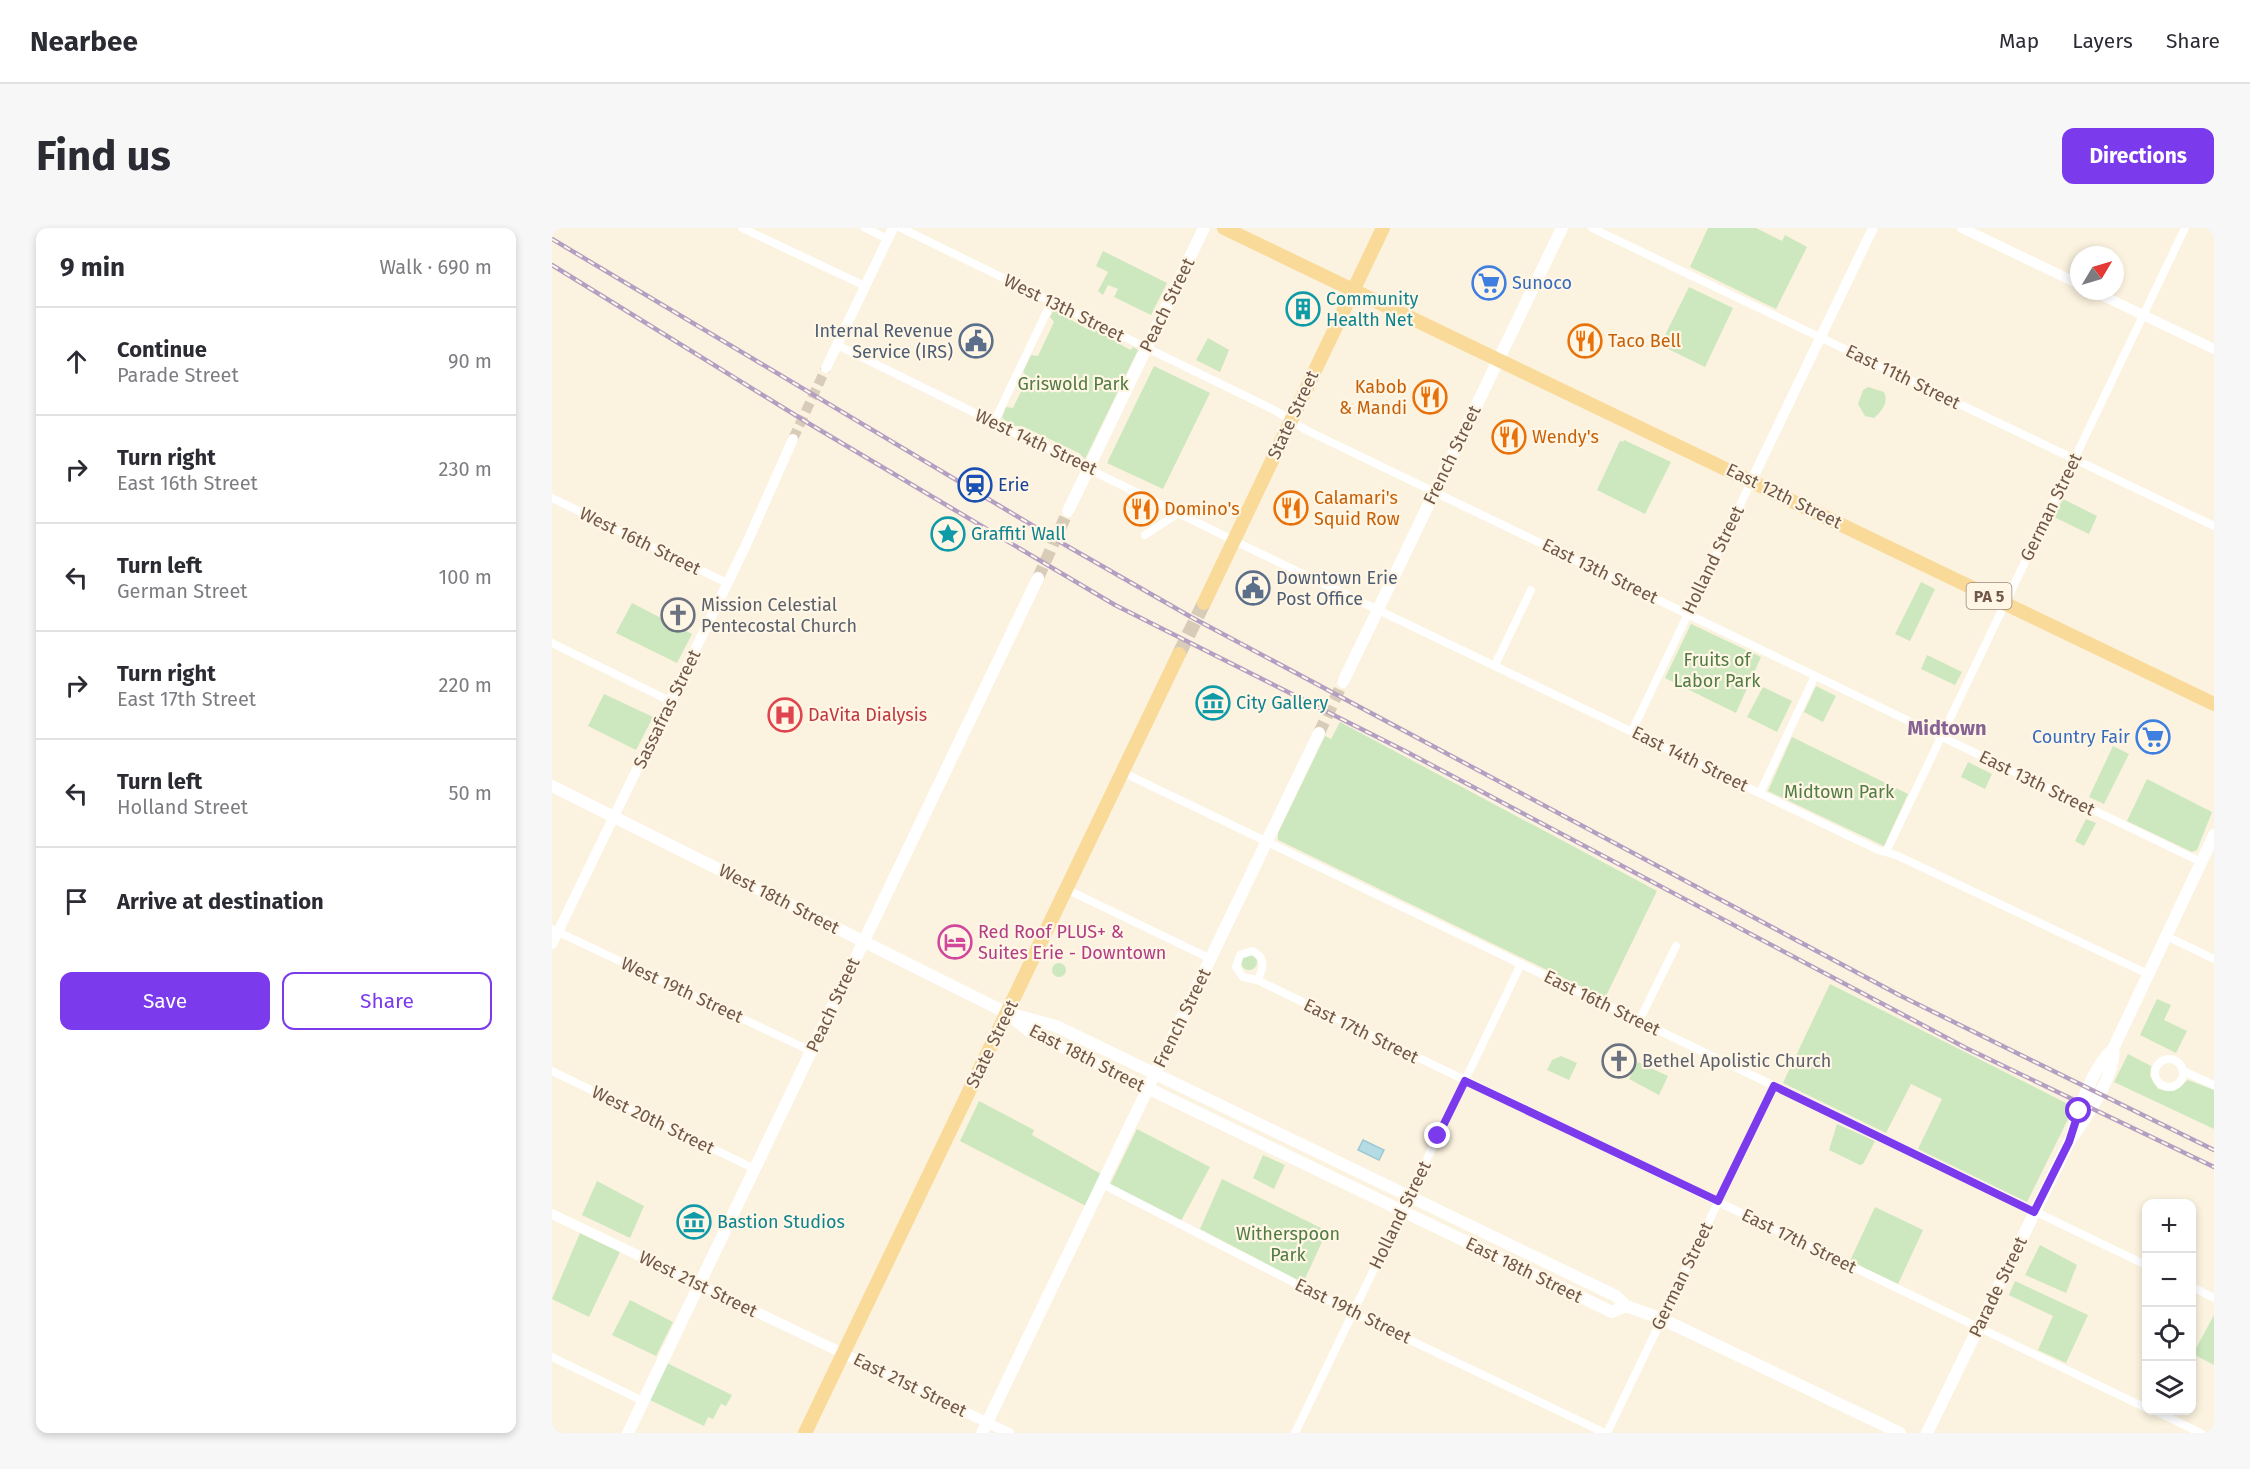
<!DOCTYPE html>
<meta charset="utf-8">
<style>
:root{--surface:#fff;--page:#f7f7f7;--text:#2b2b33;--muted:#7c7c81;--line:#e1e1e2;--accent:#7c3aed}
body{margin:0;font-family:"Fira Sans",sans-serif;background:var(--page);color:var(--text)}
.controls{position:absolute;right:18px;bottom:18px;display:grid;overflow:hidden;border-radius:12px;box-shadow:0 3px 9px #0003}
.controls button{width:54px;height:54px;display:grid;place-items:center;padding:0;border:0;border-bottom:2px solid var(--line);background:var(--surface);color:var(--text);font:30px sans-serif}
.compass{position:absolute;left:1518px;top:18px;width:54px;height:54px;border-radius:50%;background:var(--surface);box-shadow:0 3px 9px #0003;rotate:52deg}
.stop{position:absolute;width:18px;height:18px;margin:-14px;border:4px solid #7c3aed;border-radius:50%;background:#fff}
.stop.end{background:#7c3aed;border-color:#fff;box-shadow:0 2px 6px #0008}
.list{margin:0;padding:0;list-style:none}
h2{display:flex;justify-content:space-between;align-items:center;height:78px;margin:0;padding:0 24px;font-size:26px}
h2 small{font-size:20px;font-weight:400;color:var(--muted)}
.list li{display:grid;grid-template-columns:39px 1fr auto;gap:18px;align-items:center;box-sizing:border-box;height:108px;padding:0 24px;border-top:2px solid var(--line)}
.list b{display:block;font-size:22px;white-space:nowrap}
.list p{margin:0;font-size:20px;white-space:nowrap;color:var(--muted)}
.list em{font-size:20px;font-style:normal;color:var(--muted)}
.actions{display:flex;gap:12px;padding:18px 24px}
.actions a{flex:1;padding:14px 0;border:2px solid var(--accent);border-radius:12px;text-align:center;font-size:21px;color:var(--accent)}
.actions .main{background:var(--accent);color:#fff}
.icon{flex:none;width:33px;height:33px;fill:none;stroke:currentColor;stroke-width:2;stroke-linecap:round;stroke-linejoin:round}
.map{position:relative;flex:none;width:1662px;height:1205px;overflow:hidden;border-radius:12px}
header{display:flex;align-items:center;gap:36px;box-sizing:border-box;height:84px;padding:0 30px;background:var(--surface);border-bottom:2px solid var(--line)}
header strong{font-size:28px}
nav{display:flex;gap:33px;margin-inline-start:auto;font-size:21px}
.intro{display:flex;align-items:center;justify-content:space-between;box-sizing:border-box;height:144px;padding:0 36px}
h1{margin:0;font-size:42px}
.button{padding:15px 27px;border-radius:12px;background:var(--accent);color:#fff;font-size:21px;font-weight:700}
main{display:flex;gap:36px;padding:0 36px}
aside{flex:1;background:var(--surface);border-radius:12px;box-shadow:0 3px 9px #0003}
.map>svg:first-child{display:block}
.green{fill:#cde8bf}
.water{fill:#b5dbe4;stroke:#9bc9d5;stroke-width:1.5}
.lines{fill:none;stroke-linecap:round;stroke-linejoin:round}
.tertiary-tunnel{stroke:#d8ccb9;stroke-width:10;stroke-dasharray:10 5;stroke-linecap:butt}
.secondary-tunnel{stroke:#d8ccb9;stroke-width:12;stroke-dasharray:12 6;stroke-linecap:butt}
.primary-tunnel{stroke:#d8ccb9;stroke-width:14;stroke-dasharray:14 7;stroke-linecap:butt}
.minor{stroke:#fff;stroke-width:8}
.tertiary{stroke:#fff;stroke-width:10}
.secondary{stroke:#fff;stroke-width:12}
.primary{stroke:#f9da98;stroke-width:14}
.rail-casing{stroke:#b49fc3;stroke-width:4.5}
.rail{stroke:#fff6e5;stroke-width:2;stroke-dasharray:7;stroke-linecap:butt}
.route{stroke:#7c3aed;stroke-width:8}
.labels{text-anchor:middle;stroke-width:4.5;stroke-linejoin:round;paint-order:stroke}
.shield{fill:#fff6e5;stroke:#9c8777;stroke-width:1.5}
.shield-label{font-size:16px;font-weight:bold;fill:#715848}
.shop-label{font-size:18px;fill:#366cbe;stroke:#fff6e5;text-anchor:start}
.culture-label{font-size:18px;fill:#0d838f;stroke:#fff6e5;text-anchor:start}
.street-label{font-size:18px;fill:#715848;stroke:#fff6e5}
.service-label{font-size:18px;fill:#4e5e75;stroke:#fff6e5;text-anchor:end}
.food-label{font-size:18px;fill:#c56008;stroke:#fff6e5;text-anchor:start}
.park-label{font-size:18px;fill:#517c43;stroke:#fff6e5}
.transit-label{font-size:18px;fill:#164399;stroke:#fff6e5;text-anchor:start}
.worship-label{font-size:18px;fill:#5b616d;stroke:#fff6e5;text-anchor:start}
.health-label{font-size:18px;fill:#be3a42;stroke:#fff6e5;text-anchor:start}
.hotel-label{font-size:18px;fill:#b23c85;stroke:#fff6e5;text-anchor:start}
.neighbourhood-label{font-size:20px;font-weight:bold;fill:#866394;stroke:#fff6e5}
</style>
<header>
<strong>Nearbee</strong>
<nav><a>Map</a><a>Layers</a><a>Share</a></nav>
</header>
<div class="intro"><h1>Find us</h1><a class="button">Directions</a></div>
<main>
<aside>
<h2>9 min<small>Walk · 690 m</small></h2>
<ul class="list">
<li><svg class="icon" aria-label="ahead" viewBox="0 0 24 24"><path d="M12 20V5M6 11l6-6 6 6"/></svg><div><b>Continue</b><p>Parade Street</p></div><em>90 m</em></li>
<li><svg class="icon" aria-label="right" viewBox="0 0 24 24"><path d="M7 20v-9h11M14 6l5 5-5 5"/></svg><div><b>Turn right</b><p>East 16th Street</p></div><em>230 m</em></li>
<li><svg class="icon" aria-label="left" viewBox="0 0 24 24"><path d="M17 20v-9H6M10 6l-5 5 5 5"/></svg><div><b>Turn left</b><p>German Street</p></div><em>100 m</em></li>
<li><svg class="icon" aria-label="right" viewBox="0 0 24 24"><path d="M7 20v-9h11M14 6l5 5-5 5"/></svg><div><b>Turn right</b><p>East 17th Street</p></div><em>220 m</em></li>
<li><svg class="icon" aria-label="left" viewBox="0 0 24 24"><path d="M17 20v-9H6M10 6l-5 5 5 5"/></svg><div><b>Turn left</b><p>Holland Street</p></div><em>50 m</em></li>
<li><svg class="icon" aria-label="arrive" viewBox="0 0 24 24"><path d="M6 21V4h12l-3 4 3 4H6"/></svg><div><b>Arrive at destination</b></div></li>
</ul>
<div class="actions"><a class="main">Save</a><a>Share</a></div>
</aside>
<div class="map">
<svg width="1662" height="1205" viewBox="0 0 1662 1205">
<rect width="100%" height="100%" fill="#fbf2df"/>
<g class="green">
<polygon points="1156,0 1204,0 1230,13 1233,7 1255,19 1224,81 1138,39"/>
<polygon points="551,23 615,55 599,87 562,69 566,61 556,57 551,67 546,63 556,44 544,38"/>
<polygon points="1137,59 1181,80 1153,139 1108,117"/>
<path d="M502,82L535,101C544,99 567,117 579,122L581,119L586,122L533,231L527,225L470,198H463L450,190L454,179L461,180L476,149L471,144L479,127L486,128L502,94L498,89Z"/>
<polygon points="656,110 677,122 668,144 644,132"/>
<polygon points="602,138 658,165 611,261 555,235"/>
<path d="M1316,159L1332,164C1337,174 1330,183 1322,190L1313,188L1306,176L1311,162Z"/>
<polygon points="1072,212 1119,234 1093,286 1045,262 1068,213 1071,214"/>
<polygon points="1511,271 1545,288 1537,306 1502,289"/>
<polygon points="1369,354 1383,361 1358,413 1343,406"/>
<polygon points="80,375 140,406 125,435 64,405"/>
<polygon points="1139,396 1209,429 1184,485 1113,450"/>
<polygon points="1375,427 1410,444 1403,457 1369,441"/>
<polygon points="1264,458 1284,468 1271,494 1252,484"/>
<polygon points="1211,459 1240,473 1225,504 1195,489"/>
<polygon points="52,466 101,489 84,522 36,498"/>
<polygon points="788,494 1105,663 1053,770 726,612 726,605 773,508 779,511"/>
<polygon points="1240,509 1356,566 1332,618 1216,563"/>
<polygon points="1561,518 1577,526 1552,576 1537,569"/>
<polygon points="1416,534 1440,546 1433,561 1409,549"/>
<polygon points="1595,551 1660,584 1645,622 1640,624 1575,593"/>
<polygon points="1534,591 1544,595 1532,618 1523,613"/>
<circle cx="697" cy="734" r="8"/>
<circle cx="507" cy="742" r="7"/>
<polygon points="1278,756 1522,879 1475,974 1366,921 1390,871 1359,856 1334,905 1231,855"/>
<polygon points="1605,771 1619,777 1612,792 1635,803 1624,825 1588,807"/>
<polygon points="1576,826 1599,838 1598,848 1606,861 1622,863 1636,852 1662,862 1662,901 1562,854"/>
<polygon points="1009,828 1025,835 1017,852 995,842 1000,832"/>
<polygon points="1086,834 1116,848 1107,867 1077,851"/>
<polygon points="427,873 482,902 480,907 549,946 534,978 408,913"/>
<polygon points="1285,896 1323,913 1311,936 1308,937 1277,922"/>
<polygon points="585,901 658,939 629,993 558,957"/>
<polygon points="711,927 733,937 722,961 701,950"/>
<polygon points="670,951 775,1003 751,1055 648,1001"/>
<polygon points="45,953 92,978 78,1010 30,987"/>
<polygon points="1323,979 1371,1002 1346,1056 1298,1033"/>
<polygon points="28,1005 68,1024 37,1089 0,1071"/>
<polygon points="1488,1017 1525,1037 1514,1065 1473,1047"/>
<polygon points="1463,1053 1536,1087 1514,1135 1486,1122 1501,1088 1457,1067"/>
<polygon points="78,1072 121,1094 104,1128 60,1107"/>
<polygon points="1662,1087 1662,1137 1641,1126"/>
<polygon points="115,1135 180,1167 174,1178 169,1176 161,1191 156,1189 152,1198 98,1172"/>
</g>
<polygon class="water" points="811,912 832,922 827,932 806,922"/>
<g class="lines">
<polyline class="tertiary-tunnel" points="241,211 274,140"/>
<g class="secondary-tunnel">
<polyline points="486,350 516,283"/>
<polyline points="767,505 791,454"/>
</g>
<polyline class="primary-tunnel" points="627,426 652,375"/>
<g class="minor">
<polyline points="190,0 313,58"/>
<polyline points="313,0 336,11"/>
<polyline points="349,0 724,183 754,202 1649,634"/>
<polyline points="1040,0 1662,298"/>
<polyline points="285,117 697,320 1326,622 1344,627 1596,746"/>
<polyline points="442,194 499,75"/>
<polyline points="0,270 175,355"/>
<polyline points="593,307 628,284"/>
<polyline points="0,415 118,473"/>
<polyline points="943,437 979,362"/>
<polyline points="1080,503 1200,252"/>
<polyline points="570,544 1594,1037"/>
<polyline points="1208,565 1263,448"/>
<polyline points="1334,624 1633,0"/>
<polyline points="514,661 659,731"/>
<polyline points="0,701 259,823"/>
<polyline points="1614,708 1662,731"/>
<path d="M700,723C714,729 712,741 705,752L691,749L684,739L688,727Z"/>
<polyline points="705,752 1594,1180"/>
<polyline points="1087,793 1124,718"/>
<circle cx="1617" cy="845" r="14"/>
<polyline points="0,843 203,941"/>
<polyline points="1631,843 1662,857"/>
<polyline points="550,956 801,1085 1053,1205"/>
<polyline points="1640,1059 1662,1070"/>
<polyline points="0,1129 91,1173"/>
<polyline points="1601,1182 1649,1205"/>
<polyline points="743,1205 969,736"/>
<polyline points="1055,1205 1222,858"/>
</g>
<g class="tertiary">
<polyline points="1410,0 1527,56"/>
<polyline points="1541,63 1662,121"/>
<polyline points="274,140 341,0"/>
<polyline points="1200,252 1321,0"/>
<polyline points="0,716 194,317 241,211"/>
<polyline points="0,986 457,1205"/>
</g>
<g class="secondary">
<polyline points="516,283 652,0"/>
<polyline points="791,454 1010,0"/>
<polyline points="0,558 455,785 477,803 1060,1084 1074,1078"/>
<polyline points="456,785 504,798 1064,1068 1074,1078 1110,1091 1348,1205"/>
<path d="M1521,902C1529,876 1541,839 1561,821L1662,607"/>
<polyline points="76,1205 486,350"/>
<polyline points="430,1205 767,505"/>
<path d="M1375,1205L1517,914C1531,894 1565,846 1561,821"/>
</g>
<g class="primary">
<polyline points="672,0 1662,476"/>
<polyline points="652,375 831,0"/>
<polyline points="253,1205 627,426"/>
</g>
<g class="rail-casing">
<g id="rail">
<polyline points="0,11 515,318 639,389 1349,768 1662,922"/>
<polyline points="0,37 261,198 563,377 853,523 1414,820 1662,939"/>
</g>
</g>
<use href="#rail" class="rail"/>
</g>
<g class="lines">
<polyline class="route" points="886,908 913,853 1166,973 1222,858 1482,984 1517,914 1527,883"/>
</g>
<defs>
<g id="supermarket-ring" transform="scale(1.725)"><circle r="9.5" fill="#fff6e5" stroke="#3f7fe0" stroke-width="1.5"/><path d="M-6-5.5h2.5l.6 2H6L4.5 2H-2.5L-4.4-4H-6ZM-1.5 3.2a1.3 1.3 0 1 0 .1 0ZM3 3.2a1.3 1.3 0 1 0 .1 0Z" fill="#3f7fe0"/></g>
<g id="building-ring" transform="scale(1.725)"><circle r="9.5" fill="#fff6e5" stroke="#0f9aa8" stroke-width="1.5"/><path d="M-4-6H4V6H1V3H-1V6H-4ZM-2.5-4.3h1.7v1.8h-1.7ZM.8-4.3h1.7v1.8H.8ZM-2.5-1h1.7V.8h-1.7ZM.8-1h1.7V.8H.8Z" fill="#0f9aa8"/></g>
<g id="civic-ring" transform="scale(1.725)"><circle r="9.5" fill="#fff6e5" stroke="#5c6f8a" stroke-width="1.5"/><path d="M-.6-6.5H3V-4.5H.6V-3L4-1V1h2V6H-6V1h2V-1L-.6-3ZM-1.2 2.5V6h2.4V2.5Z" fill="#5c6f8a"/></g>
<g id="restaurant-ring" transform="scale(1.725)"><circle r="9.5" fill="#fff6e5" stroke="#e8710a" stroke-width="1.5"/><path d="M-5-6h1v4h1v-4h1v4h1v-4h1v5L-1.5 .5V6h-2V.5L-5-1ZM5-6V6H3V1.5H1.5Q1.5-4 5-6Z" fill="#e8710a"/></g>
<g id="station-ring" transform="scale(1.725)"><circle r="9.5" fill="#fff6e5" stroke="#1a4fb4" stroke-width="1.5"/><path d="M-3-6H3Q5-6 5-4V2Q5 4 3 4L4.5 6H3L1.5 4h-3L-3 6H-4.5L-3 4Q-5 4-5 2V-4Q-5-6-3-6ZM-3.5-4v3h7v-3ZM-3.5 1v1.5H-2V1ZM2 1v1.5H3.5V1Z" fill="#1a4fb4"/></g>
<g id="sight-ring" transform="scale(1.725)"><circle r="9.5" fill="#fff6e5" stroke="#0f9aa8" stroke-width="1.5"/><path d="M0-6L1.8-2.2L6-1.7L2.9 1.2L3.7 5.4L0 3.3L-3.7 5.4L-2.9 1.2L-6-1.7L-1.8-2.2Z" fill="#0f9aa8"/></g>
<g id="church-ring" transform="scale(1.725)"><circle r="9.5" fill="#fff6e5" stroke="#6b7280" stroke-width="1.5"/><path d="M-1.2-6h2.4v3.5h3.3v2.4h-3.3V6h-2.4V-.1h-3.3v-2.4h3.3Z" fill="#6b7280"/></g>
<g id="museum-ring" transform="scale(1.725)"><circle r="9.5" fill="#fff6e5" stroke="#0f9aa8" stroke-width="1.5"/><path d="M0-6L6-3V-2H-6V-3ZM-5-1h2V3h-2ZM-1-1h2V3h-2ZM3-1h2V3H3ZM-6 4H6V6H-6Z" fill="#0f9aa8"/></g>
<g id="hospital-ring" transform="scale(1.725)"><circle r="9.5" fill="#fff6e5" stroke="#e0444e" stroke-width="1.5"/><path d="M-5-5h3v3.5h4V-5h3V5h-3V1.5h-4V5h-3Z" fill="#e0444e"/></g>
<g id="hotel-ring" transform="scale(1.725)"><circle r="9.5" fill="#fff6e5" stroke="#d1479c" stroke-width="1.5"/><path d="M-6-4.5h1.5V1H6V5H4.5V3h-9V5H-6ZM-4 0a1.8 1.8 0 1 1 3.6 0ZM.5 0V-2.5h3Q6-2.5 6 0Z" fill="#d1479c"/></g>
</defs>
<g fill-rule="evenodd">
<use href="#supermarket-ring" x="937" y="55"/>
<use href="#building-ring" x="751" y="81"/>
<use href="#civic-ring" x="424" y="113"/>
<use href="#restaurant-ring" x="1033" y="113"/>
<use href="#restaurant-ring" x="878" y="169"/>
<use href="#restaurant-ring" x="957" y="209"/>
<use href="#station-ring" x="423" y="257"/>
<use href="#restaurant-ring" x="739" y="280"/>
<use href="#restaurant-ring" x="589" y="281"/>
<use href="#sight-ring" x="396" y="306"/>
<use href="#civic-ring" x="701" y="360"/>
<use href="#church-ring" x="126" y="387"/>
<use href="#museum-ring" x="661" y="475"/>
<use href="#hospital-ring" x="233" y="487"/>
<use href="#supermarket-ring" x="1601" y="509"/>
<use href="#hotel-ring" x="403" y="714"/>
<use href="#church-ring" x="1067" y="833"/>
<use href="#museum-ring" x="142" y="994"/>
</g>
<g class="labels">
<rect class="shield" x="1414.5" y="355" width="45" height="26" rx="4.5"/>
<g class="shield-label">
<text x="1437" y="374">PA 5</text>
</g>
<g class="shop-label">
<text x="960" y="61">Sunoco</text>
<text x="1578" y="515" text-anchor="end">Country Fair</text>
</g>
<g class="culture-label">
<text x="774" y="77">Community<tspan x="774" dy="21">Health Net</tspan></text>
<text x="419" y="312">Graffiti Wall</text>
<text x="684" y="481">City Gallery</text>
<text x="165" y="1000">Bastion Studios</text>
</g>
<g class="street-label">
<text transform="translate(615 77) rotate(-64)" y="6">Peach Street</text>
<text transform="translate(512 80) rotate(26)" y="6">West 13th Street</text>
<text transform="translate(1351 149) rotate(26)" y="6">East 11th Street</text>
<text transform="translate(741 187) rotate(-65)" y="6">State Street</text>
<text transform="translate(484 214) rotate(25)" y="6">West 14th Street</text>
<text transform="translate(900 227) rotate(-64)" y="6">French Street</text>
<text transform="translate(1232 268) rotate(26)" y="6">East 12th Street</text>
<text transform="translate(1499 279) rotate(-64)" y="6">German Street</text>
<text transform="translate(88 313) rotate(26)" y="6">West 16th Street</text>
<text transform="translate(1161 332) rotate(-64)" y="6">Holland Street</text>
<text transform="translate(1048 343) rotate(26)" y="6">East 13th Street</text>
<text transform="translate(115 481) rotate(-64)" y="6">Sassafras Street</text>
<text transform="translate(1138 531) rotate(26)" y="6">East 14th Street</text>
<text transform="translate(1485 555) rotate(26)" y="6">East 13th Street</text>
<text transform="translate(227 671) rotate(27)" y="6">West 18th Street</text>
<text transform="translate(130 762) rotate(25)" y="6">West 19th Street</text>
<text transform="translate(1050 775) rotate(26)" y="6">East 16th Street</text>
<text transform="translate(281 777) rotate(-65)" y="6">Peach Street</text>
<text transform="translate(630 790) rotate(-64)" y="6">French Street</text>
<text transform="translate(809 803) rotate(26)" y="6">East 17th Street</text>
<text transform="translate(440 816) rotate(-64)" y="6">State Street</text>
<text transform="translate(535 830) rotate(27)" y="6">East 18th Street</text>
<text transform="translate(101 892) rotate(26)" y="6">West 20th Street</text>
<text transform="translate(848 987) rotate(-64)" y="6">Holland Street</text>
<text transform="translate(1247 1013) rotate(26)" y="6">East 17th Street</text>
<text transform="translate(972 1042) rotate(26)" y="6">East 18th Street</text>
<text transform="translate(1130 1048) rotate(-64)" y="6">German Street</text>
<text transform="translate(146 1056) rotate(26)" y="6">West 21st Street</text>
<text transform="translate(1446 1059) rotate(-64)" y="6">Parade Street</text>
<text transform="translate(801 1083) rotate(26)" y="6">East 19th Street</text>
<text transform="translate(358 1157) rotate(26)" y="6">East 21st Street</text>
</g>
<g class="service-label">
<text x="401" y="109">Internal Revenue<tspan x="401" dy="21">Service (IRS)</tspan></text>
<text x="724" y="356" text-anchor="start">Downtown Erie<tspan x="724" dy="21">Post Office</tspan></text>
</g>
<g class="food-label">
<text x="1056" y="119">Taco Bell</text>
<text x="855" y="165" text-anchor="end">Kabob<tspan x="855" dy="21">&amp; Mandi</tspan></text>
<text x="980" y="215">Wendy's</text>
<text x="762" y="276">Calamari's<tspan x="762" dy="21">Squid Row</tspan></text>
<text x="612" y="287">Domino's</text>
</g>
<g class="park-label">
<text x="521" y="162">Griswold Park</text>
<text x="1165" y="438">Fruits of<tspan x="1165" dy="21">Labor Park</tspan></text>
<text x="1287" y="570">Midtown Park</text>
<text x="736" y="1012">Witherspoon<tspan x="736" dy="21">Park</tspan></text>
</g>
<g class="transit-label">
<text x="446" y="263">Erie</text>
</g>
<g class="worship-label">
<text x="149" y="383">Mission Celestial<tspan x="149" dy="21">Pentecostal Church</tspan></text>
<text x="1090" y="839">Bethel Apolistic Church</text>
</g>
<g class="health-label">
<text x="256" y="493">DaVita Dialysis</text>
</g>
<g class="hotel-label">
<text x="426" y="710">Red Roof PLUS+ &amp;<tspan x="426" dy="21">Suites Erie - Downtown</tspan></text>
</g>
<g class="neighbourhood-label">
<text x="1395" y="507">Midtown</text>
</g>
</g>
</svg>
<div class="controls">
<button>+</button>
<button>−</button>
<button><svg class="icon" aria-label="locate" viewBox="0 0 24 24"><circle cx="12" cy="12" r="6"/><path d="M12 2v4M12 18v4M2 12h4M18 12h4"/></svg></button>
<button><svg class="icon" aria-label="layers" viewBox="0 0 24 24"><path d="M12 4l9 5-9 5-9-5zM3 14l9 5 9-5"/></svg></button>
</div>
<svg class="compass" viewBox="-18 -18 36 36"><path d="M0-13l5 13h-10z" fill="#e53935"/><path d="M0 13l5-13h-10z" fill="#7c7c81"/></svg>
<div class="stop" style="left:1527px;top:883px"></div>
<div class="stop end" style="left:886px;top:908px"></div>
</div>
</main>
